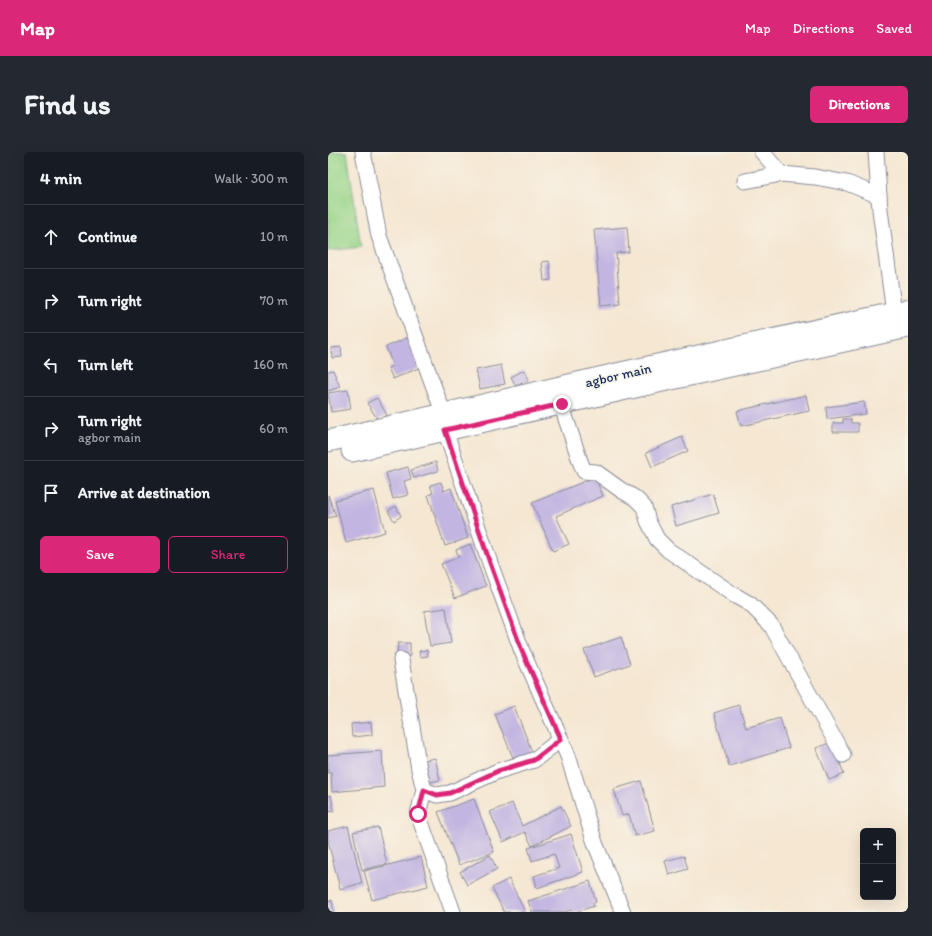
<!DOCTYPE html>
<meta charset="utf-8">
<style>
:root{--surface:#171b24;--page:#242831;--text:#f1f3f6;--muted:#9ea1a6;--line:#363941;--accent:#db2777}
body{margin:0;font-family:Itim,sans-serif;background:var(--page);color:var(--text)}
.controls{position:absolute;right:12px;bottom:12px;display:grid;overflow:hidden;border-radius:6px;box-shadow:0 4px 16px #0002}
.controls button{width:36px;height:36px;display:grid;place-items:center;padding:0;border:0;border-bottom:1px solid var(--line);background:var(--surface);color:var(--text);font:20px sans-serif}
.stop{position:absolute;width:12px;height:12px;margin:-9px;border:3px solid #db2777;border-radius:50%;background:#fff}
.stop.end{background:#db2777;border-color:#fff;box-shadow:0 1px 4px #0008}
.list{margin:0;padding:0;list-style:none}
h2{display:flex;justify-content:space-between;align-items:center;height:52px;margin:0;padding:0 16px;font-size:17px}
h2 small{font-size:13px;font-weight:400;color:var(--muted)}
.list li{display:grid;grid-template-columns:26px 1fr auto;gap:12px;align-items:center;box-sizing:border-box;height:64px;padding:0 16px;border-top:1px solid var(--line)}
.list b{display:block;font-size:15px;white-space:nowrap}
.list p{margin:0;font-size:13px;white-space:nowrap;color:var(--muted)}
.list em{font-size:13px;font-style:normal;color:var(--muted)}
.actions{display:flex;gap:8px;padding:12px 16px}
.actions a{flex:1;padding:9px 0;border:1px solid var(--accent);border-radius:6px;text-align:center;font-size:14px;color:var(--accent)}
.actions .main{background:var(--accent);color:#fff}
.icon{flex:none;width:22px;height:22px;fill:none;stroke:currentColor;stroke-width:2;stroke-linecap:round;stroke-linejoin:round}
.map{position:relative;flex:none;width:580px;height:760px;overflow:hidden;border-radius:6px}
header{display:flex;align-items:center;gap:24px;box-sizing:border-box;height:56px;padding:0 20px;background:var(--accent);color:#fff}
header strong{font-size:19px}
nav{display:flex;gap:22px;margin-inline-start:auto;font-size:14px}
.intro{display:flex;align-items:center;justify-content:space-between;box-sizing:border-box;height:96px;padding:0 24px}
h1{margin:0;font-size:28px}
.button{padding:10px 18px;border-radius:6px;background:var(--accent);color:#fff;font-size:14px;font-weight:700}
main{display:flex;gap:24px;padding:0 24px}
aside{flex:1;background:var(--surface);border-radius:6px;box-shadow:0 4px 16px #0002}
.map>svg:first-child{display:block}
.green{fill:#99d488;stroke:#5a8273}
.building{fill:#c3b5e1}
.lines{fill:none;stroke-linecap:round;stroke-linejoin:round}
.minor-casing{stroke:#888b98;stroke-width:17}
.secondary-casing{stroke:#888b98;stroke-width:23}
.minor{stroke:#fff;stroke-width:15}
.secondary{stroke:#fff;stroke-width:21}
.route{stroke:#db2777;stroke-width:5}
.labels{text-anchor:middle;stroke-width:3;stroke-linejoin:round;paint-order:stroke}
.street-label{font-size:14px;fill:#1b2f5e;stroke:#f7f3e8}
</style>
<header>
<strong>Map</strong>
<nav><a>Map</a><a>Directions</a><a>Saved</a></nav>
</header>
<div class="intro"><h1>Find us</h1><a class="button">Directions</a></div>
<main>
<aside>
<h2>4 min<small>Walk · 300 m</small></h2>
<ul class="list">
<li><svg class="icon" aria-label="ahead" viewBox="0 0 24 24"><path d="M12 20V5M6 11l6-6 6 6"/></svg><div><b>Continue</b></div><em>10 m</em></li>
<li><svg class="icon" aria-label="right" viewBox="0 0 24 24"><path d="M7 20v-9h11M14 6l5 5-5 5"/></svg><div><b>Turn right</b></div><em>70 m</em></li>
<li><svg class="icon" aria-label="left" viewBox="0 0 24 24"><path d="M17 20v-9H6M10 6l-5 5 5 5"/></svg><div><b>Turn left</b></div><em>160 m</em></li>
<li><svg class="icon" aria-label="right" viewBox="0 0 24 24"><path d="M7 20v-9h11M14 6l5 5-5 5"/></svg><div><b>Turn right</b><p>agbor main</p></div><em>60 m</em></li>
<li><svg class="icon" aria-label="arrive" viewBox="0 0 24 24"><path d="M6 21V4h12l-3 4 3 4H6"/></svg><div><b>Arrive at destination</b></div></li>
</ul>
<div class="actions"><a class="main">Save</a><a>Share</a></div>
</aside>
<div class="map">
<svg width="580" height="760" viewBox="0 0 580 760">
<rect width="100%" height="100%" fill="#f7f3e8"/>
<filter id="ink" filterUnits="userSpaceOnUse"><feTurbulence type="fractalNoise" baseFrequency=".025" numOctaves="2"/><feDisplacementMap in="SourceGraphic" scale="8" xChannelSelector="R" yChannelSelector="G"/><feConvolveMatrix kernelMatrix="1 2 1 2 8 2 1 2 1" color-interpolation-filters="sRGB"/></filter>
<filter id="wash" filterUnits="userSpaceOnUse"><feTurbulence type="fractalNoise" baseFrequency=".012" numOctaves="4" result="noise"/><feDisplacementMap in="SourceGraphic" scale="16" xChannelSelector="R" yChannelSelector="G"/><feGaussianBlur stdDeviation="0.9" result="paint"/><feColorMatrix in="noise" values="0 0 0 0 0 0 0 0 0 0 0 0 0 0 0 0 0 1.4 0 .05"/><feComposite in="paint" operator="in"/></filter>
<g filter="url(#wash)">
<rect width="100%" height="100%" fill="#f5e7d2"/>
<polygon class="green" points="0,0 19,0 33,95 0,99"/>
<g id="blocks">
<g class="building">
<polygon points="299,75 301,100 288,101 292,152 273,154 266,78"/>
<polygon points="221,109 223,128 216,129 214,110"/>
<polygon points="81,185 93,215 65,227 60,216 65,214 58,195"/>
<polygon points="13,195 14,205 4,206 3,196"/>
<polygon points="173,213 177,232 152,237 148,218"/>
<polygon points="5,218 12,235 0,239 0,219"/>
<polygon points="196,218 201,228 188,234 183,225"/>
<polygon points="20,238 23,257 3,260 0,241"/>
<polygon points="478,243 481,259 413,274 409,259"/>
<polygon points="49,246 59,263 50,268 39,251"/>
<polygon points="536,250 538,262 499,267 498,255"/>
<polygon points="515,267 523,267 523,271 530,271 530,280 505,280 505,271 515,271"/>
<polygon points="354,285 360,299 324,315 318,301"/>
<polygon points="108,310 110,319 86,326 83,318"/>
<polygon points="80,315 83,327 76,329 80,343 65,347 58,321"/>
<polygon points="267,325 275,344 228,364 241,392 225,399 204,351"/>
<polygon points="113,330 116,339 123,336 140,386 117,394 100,343 105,341 102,333"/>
<polygon points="46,338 57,380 18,391 7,348"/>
<polygon points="385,342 391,361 348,374 343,355"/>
<polygon points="0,343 8,364 0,366"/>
<polygon points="68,354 73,364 66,369 60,359"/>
<polygon points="142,392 158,434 127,446 113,412 131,405 128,398"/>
<polygon points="118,456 123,491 102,494 96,459"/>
<polygon points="293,485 302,512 266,525 256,498"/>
<polygon points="70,491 82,491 82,504 69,504"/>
<polygon points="99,498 100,504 92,505 91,499"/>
<polygon points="411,553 418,576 452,566 461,596 401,614 386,561"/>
<polygon points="186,554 204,600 186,608 167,562"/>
<polygon points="43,570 44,583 24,585 23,572"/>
<polygon points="504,590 516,622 501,628 488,596"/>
<polygon points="54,599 56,635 4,640 3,621 0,621 0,603"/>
<polygon points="107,606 112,628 97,631 92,609"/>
<polygon points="313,629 327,679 307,684 301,662 294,664 286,637"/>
<polygon points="3,643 6,659 0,660 0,644"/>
<polygon points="146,647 166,700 131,713 110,660"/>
<polygon points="184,651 194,674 233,654 243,674 204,694 197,680 175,690 162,660"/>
<polygon points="20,674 34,731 12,737 0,689 0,679"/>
<polygon points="50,675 59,712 34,718 25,680"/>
<polygon points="243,682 255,720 209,736 206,724 231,716 226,702 204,709 200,696"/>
<polygon points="162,703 169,717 139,733 132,720"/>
<polygon points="356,704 360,717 341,723 337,709"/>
<polygon points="93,705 100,734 44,748 36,719"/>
<polygon points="181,727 197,760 176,760 164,736"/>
<polygon points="262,729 268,750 265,751 266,754 248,760 245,760 244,758 237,760 204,760 200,749"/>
<polygon points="4,748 6,760 0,760 0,749"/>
</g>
</g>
</g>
<g filter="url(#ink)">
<use href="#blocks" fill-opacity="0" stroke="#888b98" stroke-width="1"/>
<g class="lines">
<g class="minor-casing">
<g id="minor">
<polyline points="35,0 51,84 116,263"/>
<polyline points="434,0 453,22"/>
<polyline points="548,0 552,58 566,161"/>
<polyline points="417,29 453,22 487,25 519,31 551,44"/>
<polyline points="233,252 252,309 256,319 268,320 293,338 307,346 316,355 320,369 329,387 340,398 406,443 422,452 443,473 515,603"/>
<polyline points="117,278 162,411 194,499 240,604 267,691 295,760"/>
<polyline points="73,508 91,617 96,638 109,643 122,641 170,619 206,608 233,587"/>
<polyline points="96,638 90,662 125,760"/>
</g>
</g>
<g class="secondary-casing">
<g id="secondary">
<polyline points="0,289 293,221 580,158"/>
<polyline points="24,299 307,235 580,175"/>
</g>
</g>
<use href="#minor" class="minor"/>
<use href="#secondary" class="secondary"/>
</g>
</g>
<g class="lines" filter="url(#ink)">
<polyline class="route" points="90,662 96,638 109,643 122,641 170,619 206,608 233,587 194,499 162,411 117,278 234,252"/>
</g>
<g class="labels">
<g class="street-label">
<text transform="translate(290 223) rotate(-13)" y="5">agbor main</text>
</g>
</g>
</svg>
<div class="controls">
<button>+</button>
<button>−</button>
</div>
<div class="stop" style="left:90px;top:662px"></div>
<div class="stop end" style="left:234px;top:252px"></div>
</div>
</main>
